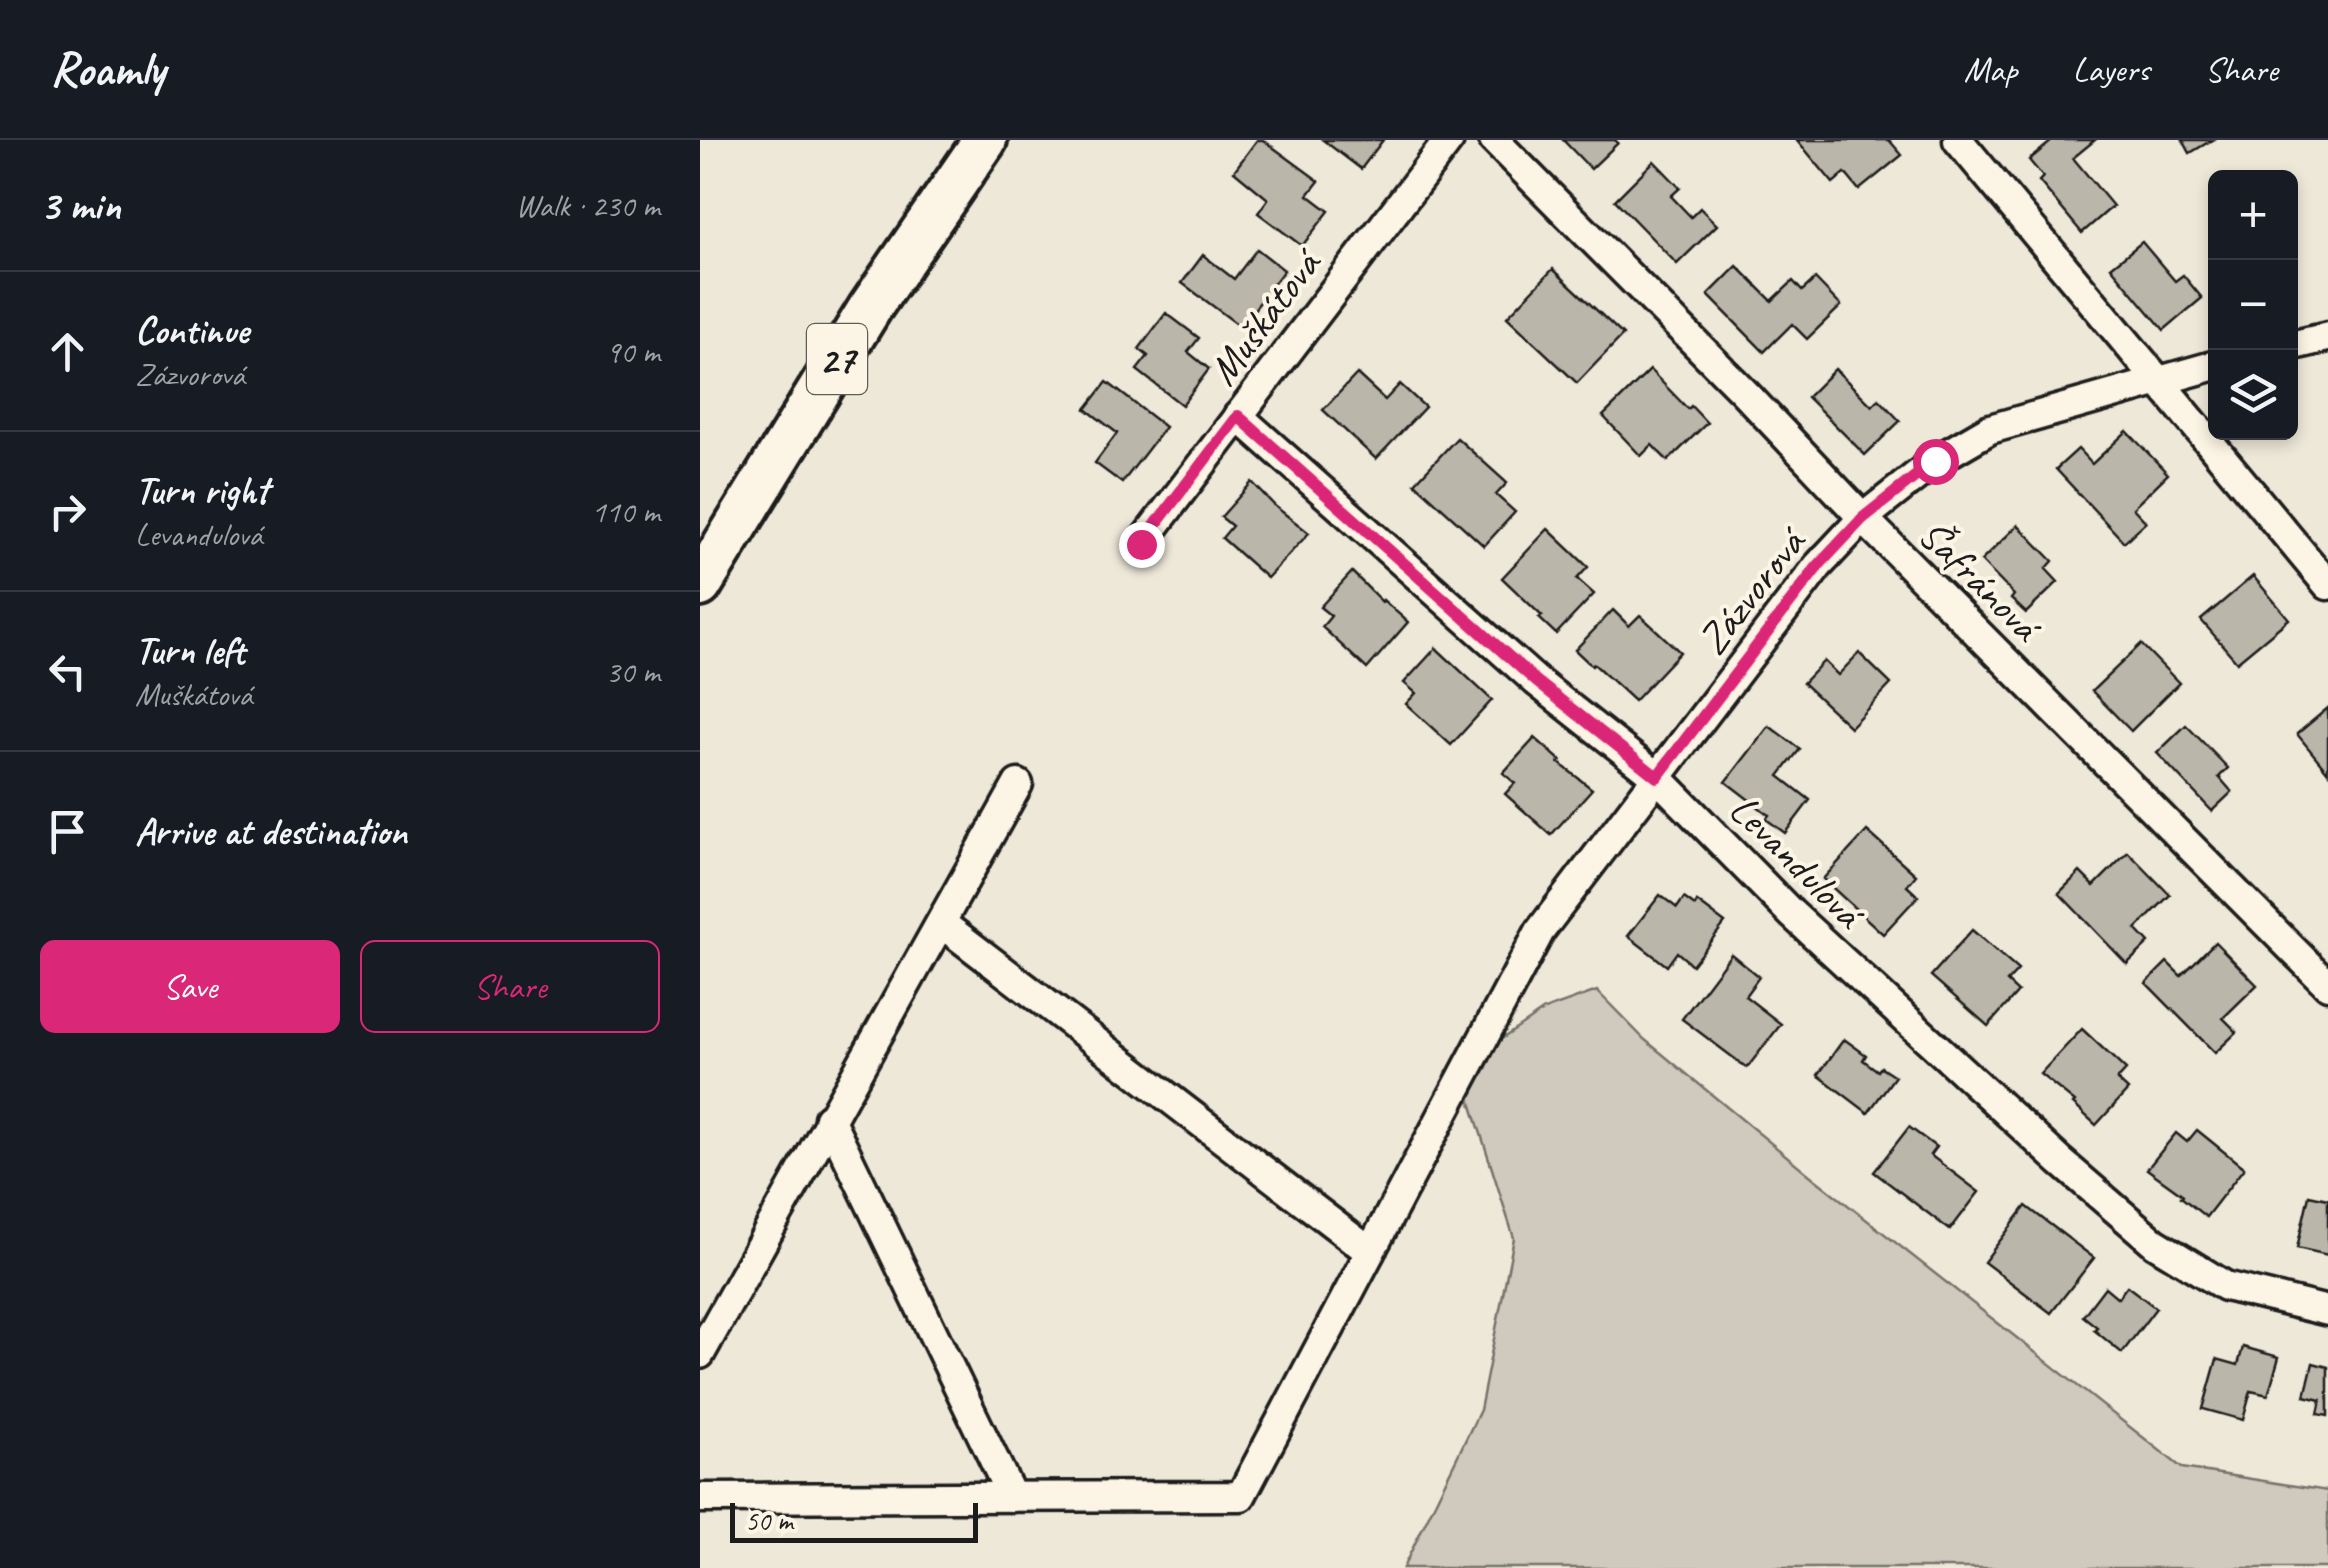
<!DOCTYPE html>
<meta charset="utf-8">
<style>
:root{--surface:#171b24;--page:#242831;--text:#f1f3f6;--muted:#9ea1a6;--line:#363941;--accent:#db2777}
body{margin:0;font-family:Caveat,sans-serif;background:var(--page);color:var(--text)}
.controls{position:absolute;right:30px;top:30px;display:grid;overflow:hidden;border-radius:15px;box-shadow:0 5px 15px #0003}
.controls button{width:90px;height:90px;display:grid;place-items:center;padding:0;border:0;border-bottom:2px solid var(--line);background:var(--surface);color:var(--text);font:50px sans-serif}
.scale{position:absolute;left:30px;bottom:25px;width:248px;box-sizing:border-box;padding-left:10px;border:5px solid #1c1c1c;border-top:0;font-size:28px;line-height:35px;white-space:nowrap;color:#1c1c1c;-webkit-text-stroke:8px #fcf5e5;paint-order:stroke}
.stop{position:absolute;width:30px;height:30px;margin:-22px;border:8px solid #db2777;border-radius:50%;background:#fff}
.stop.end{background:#db2777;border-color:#fff;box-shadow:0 2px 10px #0008}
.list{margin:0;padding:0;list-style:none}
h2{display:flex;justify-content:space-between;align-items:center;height:130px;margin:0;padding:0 40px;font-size:42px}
h2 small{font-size:32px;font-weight:400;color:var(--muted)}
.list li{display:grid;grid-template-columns:65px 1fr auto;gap:30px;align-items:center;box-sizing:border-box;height:160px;padding:0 40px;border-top:2px solid var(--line)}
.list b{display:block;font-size:38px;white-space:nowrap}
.list p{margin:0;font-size:32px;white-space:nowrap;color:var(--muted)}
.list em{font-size:32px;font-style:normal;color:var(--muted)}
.actions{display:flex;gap:20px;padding:30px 40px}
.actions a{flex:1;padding:22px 0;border:2px solid var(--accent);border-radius:15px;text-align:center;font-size:35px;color:var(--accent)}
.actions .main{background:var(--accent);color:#fff}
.icon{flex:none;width:55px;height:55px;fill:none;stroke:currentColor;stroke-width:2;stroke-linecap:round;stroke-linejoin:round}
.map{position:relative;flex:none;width:1628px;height:1428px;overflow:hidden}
header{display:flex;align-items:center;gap:60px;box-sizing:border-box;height:140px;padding:0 50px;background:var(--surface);border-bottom:2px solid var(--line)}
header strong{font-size:48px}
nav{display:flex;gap:55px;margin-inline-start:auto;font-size:35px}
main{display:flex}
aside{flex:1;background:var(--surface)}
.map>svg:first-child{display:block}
.green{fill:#cfcabd;stroke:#76736c;stroke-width:2.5}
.building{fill:#bab6aa;stroke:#1c1c1c;stroke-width:2.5}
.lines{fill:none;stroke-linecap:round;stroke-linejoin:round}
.street-casing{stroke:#1c1c1c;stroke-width:35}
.primary-casing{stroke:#1c1c1c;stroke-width:50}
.street{stroke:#fcf5e5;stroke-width:28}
.primary{stroke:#fcf5e5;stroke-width:42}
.route{stroke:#db2777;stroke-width:12}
.labels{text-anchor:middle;stroke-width:8;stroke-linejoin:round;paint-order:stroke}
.shield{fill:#fcf5e5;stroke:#5f5d58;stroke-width:2.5}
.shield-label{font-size:40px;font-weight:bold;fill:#1c1c1c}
.street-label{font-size:42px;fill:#1c1c1c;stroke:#fcf5e5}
</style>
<header>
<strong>Roamly</strong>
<nav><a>Map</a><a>Layers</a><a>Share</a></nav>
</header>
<main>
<aside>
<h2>3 min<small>Walk · 230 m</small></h2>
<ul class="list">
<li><svg class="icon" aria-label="ahead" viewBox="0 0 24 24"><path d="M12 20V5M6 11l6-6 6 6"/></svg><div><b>Continue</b><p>Zázvorová</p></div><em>90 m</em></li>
<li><svg class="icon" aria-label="right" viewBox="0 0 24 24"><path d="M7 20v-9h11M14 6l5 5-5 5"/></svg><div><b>Turn right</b><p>Levandulová</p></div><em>110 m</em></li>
<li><svg class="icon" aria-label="left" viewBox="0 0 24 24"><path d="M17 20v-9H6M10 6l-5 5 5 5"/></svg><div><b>Turn left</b><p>Muškátová</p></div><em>30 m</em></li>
<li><svg class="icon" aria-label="arrive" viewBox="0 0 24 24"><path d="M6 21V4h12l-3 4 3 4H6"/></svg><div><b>Arrive at destination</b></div></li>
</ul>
<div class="actions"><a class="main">Save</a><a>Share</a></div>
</aside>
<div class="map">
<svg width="1628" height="1428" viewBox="0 0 1628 1428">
<rect width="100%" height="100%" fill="#eee8d9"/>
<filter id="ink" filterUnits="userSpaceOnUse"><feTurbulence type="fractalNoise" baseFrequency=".01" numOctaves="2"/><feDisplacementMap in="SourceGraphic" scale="20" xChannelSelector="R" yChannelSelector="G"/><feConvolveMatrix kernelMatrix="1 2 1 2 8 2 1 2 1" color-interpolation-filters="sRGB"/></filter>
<g filter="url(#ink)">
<polygon class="green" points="897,851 944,899 1111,1036 1482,1328 1628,1351 1628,1428 703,1428 780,1270 814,1098 767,950 790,907 844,870"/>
<g class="building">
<polygon points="557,0 563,0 619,41 608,55 629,71 602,106 558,73 568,59 534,31"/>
<polygon points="623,0 683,0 661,29"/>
<polygon points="863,0 915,0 918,3 891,29"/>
<polygon points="1097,0 1189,0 1202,15 1159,50 1145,33 1133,43"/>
<polygon points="1353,0 1395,0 1373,18 1413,66 1382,93 1339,41 1343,37 1329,20"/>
<polygon points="1483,0 1512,0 1490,13"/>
<polygon points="954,21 980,48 971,56 991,77 1000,68 1017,85 977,124 915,60"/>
<polygon points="1442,102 1475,141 1483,135 1502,158 1464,190 1411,127"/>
<polygon points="557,109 584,130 541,187 482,143 503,115 534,139"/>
<polygon points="1037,126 1072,161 1093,141 1102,151 1115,139 1141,166 1107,199 1092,184 1064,212 1008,155"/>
<polygon points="853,129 923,195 877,243 807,177"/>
<polygon points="466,173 499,198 488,212 509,229 482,265 437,230 448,216 439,209"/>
<polygon points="1135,229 1172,266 1179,259 1200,281 1165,315 1107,257"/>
<polygon points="950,230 988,269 991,266 1007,283 968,321 952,305 941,316 903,276"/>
<polygon points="657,234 685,260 700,244 725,267 676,319 623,270"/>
<polygon points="407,242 465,287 422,343 395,323 417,293 386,269"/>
<polygon points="1427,291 1468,334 1433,368 1446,382 1424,402 1356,329 1378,309 1392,324"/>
<polygon points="757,298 807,343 796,355 815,372 784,406 715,343"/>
<polygon points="552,342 576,367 609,393 567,438 522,398 532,386 521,377"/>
<polygon points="1318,385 1353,421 1346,429 1358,442 1326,473 1311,459 1314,455 1281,421"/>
<polygon points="848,389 888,427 877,439 894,454 856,494 839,478 842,476 802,438"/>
<polygon points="652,432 682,462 683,460 708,482 667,529 622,487 631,476 620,467"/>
<polygon points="1553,436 1589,479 1537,522 1501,480"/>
<polygon points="913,470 929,486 940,475 980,512 934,561 894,524 892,526 875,510"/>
<polygon points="1441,504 1479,543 1431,591 1392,551"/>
<polygon points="736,508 792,560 751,605 706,564 716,553 704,543"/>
<polygon points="1159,513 1191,544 1150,587 1103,543 1124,521 1138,535"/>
<polygon points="1628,568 1628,632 1597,594"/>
<polygon points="1486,585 1528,628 1519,637 1532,652 1512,671 1457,613"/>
<polygon points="1069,586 1100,609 1079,636 1110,660 1085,693 1066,679 1069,675 1026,642"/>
<polygon points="835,598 861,621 859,623 892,649 851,695 805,654 815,643 803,633"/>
<polygon points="1167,691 1216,735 1207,746 1218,756 1183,794 1123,739"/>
<polygon points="1428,712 1470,755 1436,789 1449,803 1427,824 1359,753 1380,732 1394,746"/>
<polygon points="960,755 977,768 984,758 995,766 997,762 1025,783 992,825 977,812 967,826 928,796"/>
<polygon points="1272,790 1318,830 1307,842 1318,852 1288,886 1231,836"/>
<polygon points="1515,802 1557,845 1523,878 1537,892 1515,913 1446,843 1467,822 1481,836"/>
<polygon points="1031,814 1059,837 1045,856 1081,884 1047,928 982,879"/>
<polygon points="1382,889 1426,930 1417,940 1428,950 1396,985 1373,964 1375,962 1340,934"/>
<polygon points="1144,899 1166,915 1163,920 1178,931 1181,927 1195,936 1168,973 1118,935"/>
<polygon points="1209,987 1236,1007 1230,1015 1279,1052 1250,1090 1174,1032"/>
<polygon points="1497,990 1544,1028 1506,1077 1481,1057 1483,1055 1447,1029 1476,993 1487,1002"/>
<polygon points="1609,1055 1628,1059 1628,1115 1597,1108"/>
<polygon points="1326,1066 1394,1118 1351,1173 1284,1122"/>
<polygon points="1427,1146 1456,1168 1422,1213 1394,1190 1397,1187 1383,1176 1405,1147 1418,1158"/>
<polygon points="1543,1207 1579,1217 1568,1255 1551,1251 1543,1280 1503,1269 1517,1219 1538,1225"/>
<polygon points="1613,1223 1628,1227 1628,1276 1618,1274 1621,1260 1605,1256"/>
</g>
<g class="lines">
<g class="street-casing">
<g id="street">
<polyline points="794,0 1045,253 1163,378 1628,845"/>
<polyline points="1258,0 1628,445"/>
<polyline points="1590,206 1628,197"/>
<polyline points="538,276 836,541 957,637 1092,774 1360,1021 1455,1103 1525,1146 1628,1171"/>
<polyline points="441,404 749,0"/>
<polyline points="241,783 670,1112"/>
<polyline points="129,978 312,1357"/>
<polyline points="0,1214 318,644"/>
<polyline points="0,1358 541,1356 840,791 1118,426 1163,378 1235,321 1290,289 1516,225"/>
</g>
</g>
<g class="primary-casing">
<polyline id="primary" points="0,445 170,168 285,0"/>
</g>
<use href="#street" class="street"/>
<use href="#primary" class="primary"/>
</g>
</g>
<g class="lines" filter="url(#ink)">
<polyline class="route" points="441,404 538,276 836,541 957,637 1118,426 1163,378 1235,321"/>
</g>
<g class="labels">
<rect class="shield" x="107" y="184" width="60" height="70" rx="8"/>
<g class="shield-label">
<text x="137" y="233">27</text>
</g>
<g class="street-label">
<text transform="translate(563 177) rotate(-53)" y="15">Muškátová</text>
<text transform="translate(1280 439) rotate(45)" y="15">Šafránová</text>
<text transform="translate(1050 451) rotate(-52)" y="15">Zázvorová</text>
<text transform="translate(1097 720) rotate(45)" y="15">Levandulová</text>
</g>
</g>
</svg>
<div class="controls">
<button>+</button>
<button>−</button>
<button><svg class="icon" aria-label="layers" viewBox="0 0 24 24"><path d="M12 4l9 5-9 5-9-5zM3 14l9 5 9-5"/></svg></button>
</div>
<div class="scale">50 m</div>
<div class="stop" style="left:1235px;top:321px"></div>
<div class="stop end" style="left:441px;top:404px"></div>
</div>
</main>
